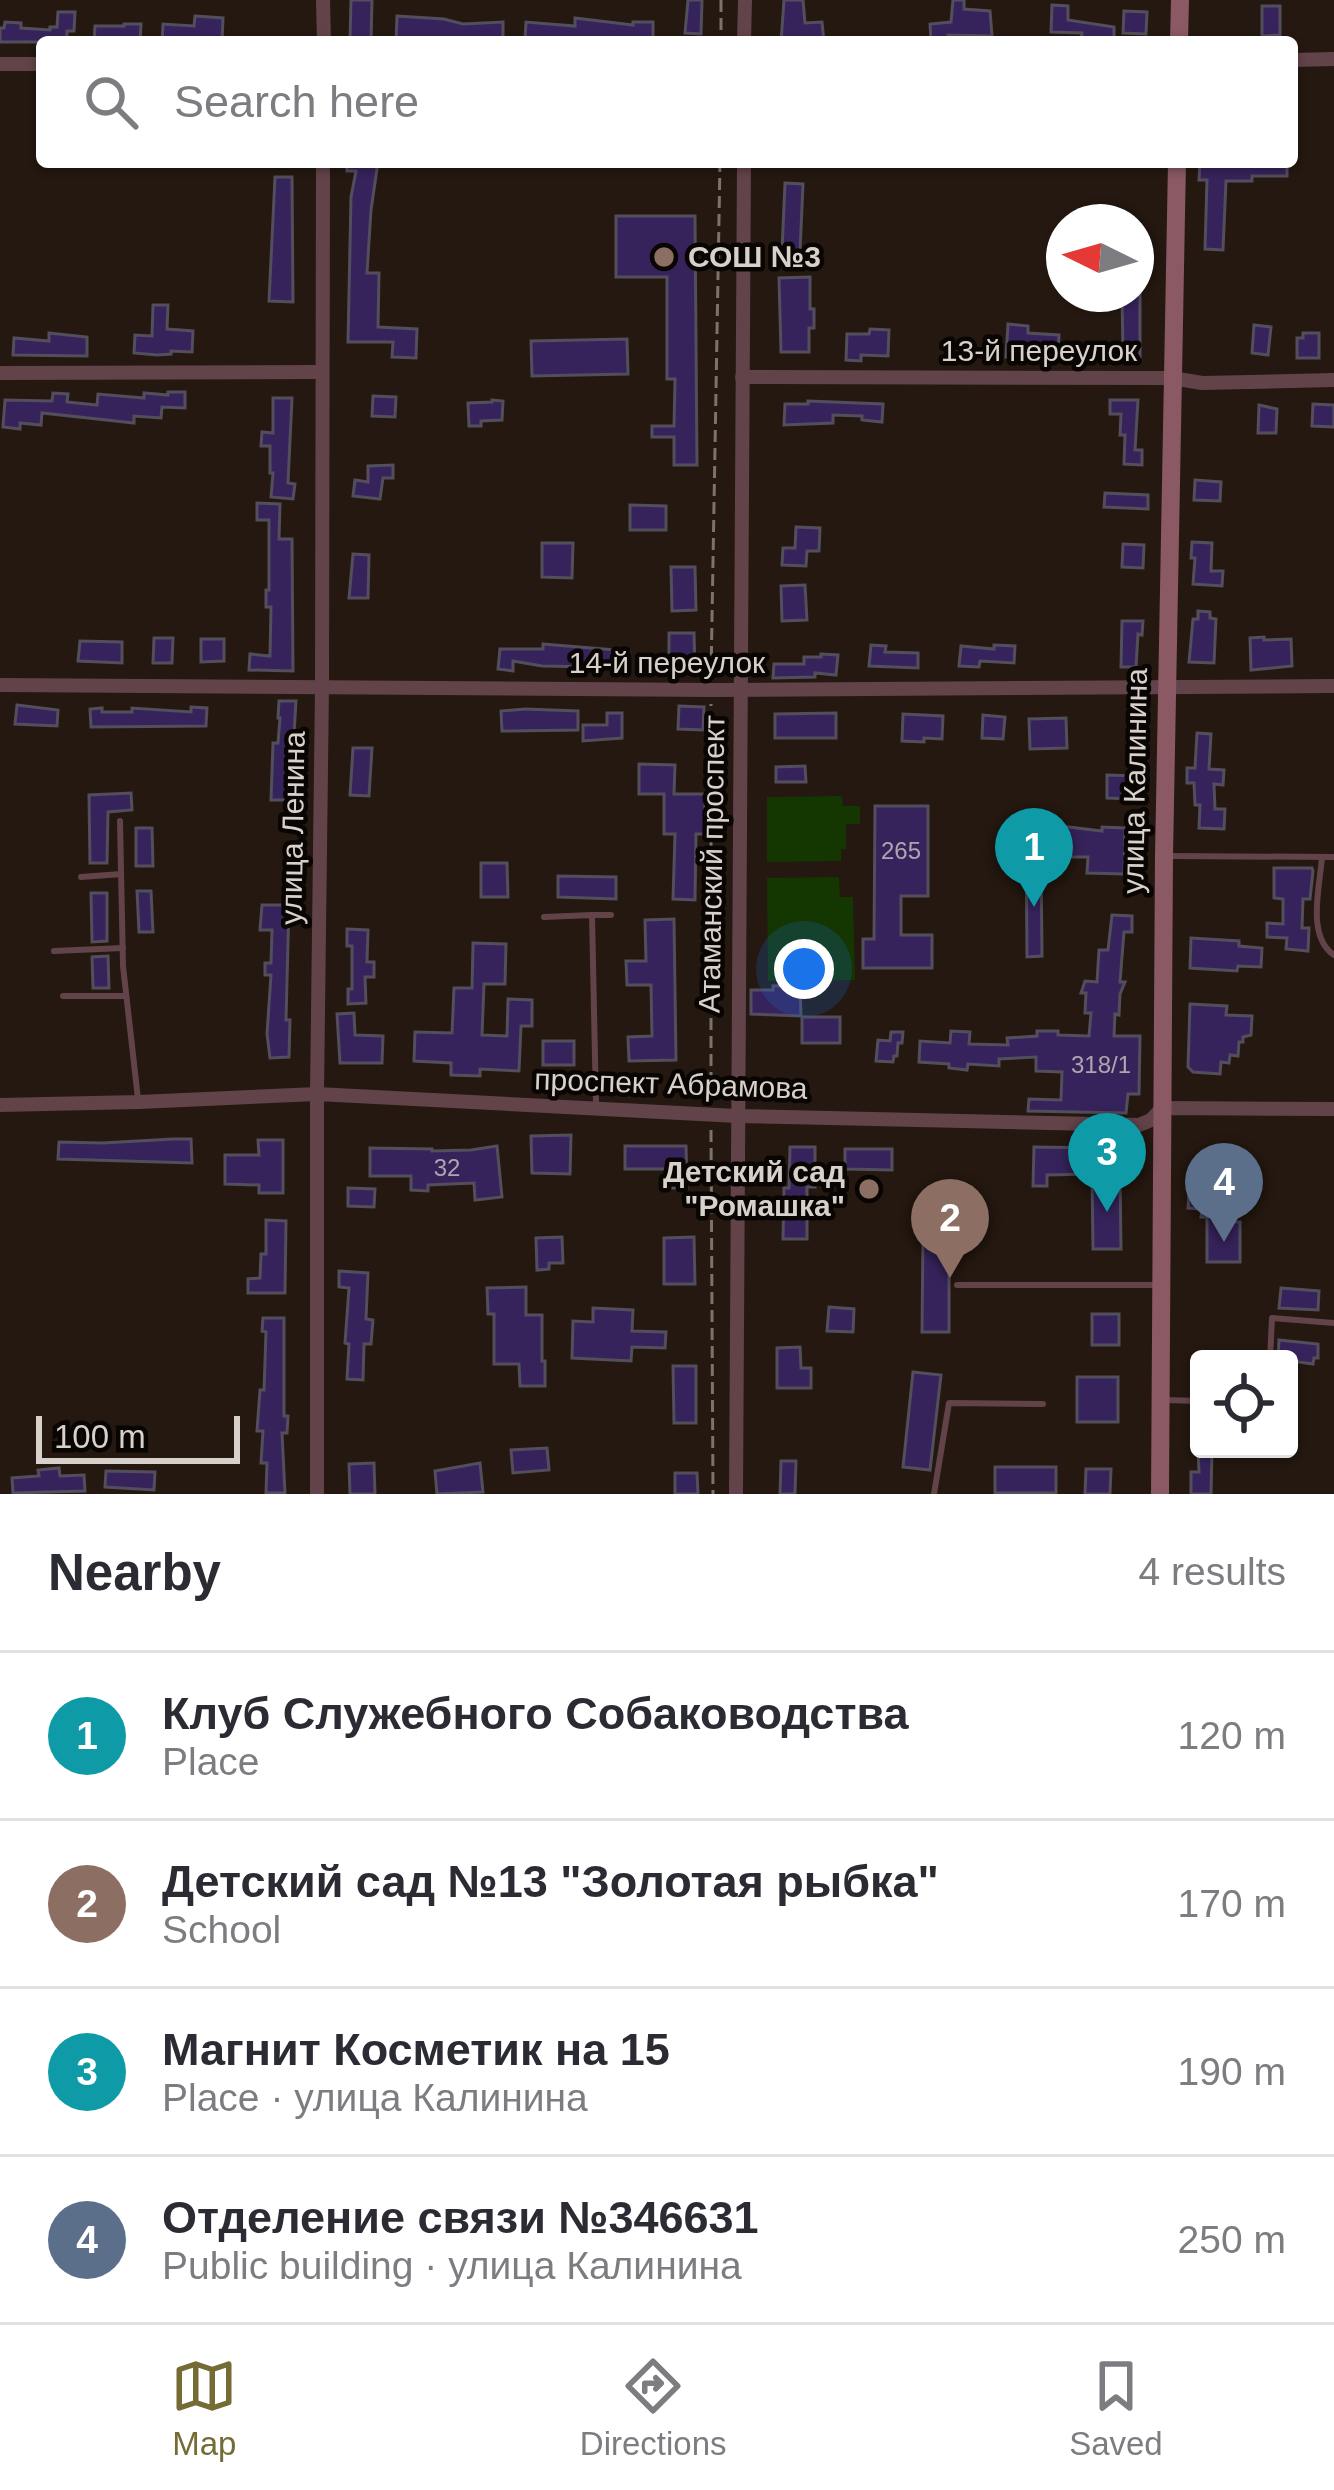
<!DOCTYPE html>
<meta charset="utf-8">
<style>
:root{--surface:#fff;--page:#f7f7f7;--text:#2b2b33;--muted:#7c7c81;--line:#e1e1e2;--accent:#746b35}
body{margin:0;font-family:Arial,sans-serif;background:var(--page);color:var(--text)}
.controls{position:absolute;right:36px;bottom:36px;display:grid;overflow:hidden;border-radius:12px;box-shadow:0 3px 9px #0004}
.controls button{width:108px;height:108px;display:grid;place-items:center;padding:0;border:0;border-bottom:3px solid var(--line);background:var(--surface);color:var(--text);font:60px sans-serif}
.compass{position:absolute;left:1046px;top:204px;width:108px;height:108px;border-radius:50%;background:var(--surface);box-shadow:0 3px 9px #0004;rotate:275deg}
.scale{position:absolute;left:36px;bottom:30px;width:204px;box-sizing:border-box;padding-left:12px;border:6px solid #d8d0ca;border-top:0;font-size:33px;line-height:42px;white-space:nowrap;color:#d8d0ca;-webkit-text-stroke:9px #090503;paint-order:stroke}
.you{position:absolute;left:804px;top:969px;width:42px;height:42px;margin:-30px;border:9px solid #fff;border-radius:50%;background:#1a73e8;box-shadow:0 0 0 18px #1a73e833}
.badge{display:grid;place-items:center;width:78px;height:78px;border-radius:50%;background:var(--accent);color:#fff;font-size:39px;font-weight:700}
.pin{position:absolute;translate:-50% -99px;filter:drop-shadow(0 3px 6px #0008)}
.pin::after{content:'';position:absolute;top:63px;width:42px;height:36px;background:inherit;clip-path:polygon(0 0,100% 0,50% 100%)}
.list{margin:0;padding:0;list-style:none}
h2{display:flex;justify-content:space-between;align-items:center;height:156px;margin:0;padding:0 48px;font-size:51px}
h2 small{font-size:39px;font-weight:400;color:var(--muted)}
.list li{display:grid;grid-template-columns:78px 1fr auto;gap:36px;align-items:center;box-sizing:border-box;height:168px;padding:0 48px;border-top:3px solid var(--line)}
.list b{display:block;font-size:45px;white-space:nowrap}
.list p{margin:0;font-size:39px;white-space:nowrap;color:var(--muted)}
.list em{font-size:39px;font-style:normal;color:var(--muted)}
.icon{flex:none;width:66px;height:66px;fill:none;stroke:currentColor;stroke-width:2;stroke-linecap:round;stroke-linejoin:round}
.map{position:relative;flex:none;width:1334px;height:1494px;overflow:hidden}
.search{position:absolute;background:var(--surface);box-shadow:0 3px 9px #0004;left:36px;right:36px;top:36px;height:132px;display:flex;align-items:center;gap:30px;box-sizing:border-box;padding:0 42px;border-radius:12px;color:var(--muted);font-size:45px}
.sheet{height:828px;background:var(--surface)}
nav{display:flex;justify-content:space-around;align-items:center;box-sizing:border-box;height:168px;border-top:3px solid var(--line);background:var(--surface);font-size:33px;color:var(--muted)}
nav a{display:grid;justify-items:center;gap:6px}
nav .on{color:var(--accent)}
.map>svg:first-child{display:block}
.green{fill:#143600}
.building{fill:#37235c;stroke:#524e5c;stroke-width:3}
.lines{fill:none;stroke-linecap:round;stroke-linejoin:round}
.path{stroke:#7d736c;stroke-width:3;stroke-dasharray:12 6;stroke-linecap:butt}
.lane{stroke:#624349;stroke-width:6}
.street{stroke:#624349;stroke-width:14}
.secondary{stroke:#8a5963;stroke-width:18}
.education-dot{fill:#8d6e63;stroke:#090503;stroke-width:4.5}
.labels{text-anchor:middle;stroke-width:9;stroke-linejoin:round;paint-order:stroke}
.number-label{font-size:24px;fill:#b0a5ae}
.poi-label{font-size:30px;font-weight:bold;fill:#d8d0ca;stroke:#090503;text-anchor:start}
.street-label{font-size:30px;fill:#d8d0ca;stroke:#090503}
</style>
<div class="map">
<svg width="1334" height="1494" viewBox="0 0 1334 1494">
<rect width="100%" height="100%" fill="#241810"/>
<g class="green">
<polygon points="842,796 843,806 860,806 860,824 846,824 846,849 841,849 841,861 767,862 767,797"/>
<polygon points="839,877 840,897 853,897 855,980 768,981 767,878"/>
</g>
<g class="building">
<polygon points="351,0 372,0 371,41 350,40"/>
<polygon points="688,0 702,0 701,34 685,33"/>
<polygon points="784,0 803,0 805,23 822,22 824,42 781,42"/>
<polygon points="953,0 964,0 964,9 990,11 992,36 948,35 949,40 931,41 930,24 951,22"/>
<polygon points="1052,5 1068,6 1068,20 1114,27 1114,42 1081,39 1082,33 1051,32"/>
<polygon points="1262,6 1280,6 1280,35 1262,36"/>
<polygon points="1124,11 1147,12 1146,34 1123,33"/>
<polygon points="58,12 75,12 74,31 67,31 67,42 0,42 0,28 4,28 5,22 21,23 21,28 50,30 50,27 57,27"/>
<polygon points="195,16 223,18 222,42 162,42 163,24 194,26"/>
<polygon points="397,16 444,19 463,24 503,22 503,42 462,38 462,41 396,42"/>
<polygon points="575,18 633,25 633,22 653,22 653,42 525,40 526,22 575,26"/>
<polygon points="124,24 141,24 140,42 94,42 95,26 124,26"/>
<polygon points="347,162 378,162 371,210 367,273 379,273 378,327 417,329 416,358 392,357 393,342 348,342 351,197 356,171 347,171"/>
<polygon points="1200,162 1287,162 1287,176 1252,176 1252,181 1226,181 1223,250 1205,249 1207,180 1199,180"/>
<polygon points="275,177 292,177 293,302 269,301"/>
<polygon points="785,183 803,184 800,252 782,251"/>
<polygon points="616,216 695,216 697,465 674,465 674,437 652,437 652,426 674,426 675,379 667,379 667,277 616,277"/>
<polygon points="810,277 810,309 814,309 814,328 809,328 809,352 781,352 779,278"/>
<polygon points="1122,294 1140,294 1140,357 1123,357"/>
<polygon points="153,305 168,305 167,329 193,331 192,352 171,351 171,354 157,355 134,353 135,335 152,336"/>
<polygon points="1008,324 1028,326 1028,333 1059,335 1058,354 1027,352 1026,358 1006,357"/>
<polygon points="1254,325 1271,327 1268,355 1252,353"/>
<polygon points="870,329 889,330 888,356 861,355 861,361 846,360 847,334 869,334"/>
<polygon points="49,333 87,337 87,356 13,355 14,338 49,341"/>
<polygon points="1303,333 1319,333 1319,358 1297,358 1297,338 1303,338"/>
<polygon points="627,339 628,374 532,376 531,341"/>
<polygon points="168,392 185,392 185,408 162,407 161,418 134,416 134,423 42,413 41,425 20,423 20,429 3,427 5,400 52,401 53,393 68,394 67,402 97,405 98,394 144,398 144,393 168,395"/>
<polygon points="373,396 396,397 395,417 372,416"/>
<polygon points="273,398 292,398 288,483 295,484 293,499 271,497 273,473 270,473 270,446 261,446 262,432 273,433"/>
<polygon points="492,400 503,401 502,420 481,421 481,426 469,426 468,403 492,402"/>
<polygon points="1110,400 1138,400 1135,450 1142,450 1142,465 1124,464 1125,435 1120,435 1121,414 1110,414"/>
<polygon points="808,401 883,404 882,422 862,420 862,416 833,415 833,423 784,425 785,404 808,404"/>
<polygon points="1313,404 1334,405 1334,427 1312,426"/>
<polygon points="1259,405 1277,409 1276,433 1258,433"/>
<polygon points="393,465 393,478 383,478 380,499 353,496 355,480 368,482 368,466"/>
<polygon points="1195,480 1221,482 1220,501 1194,500"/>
<polygon points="1105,493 1148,495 1148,509 1104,507"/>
<polygon points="257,503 280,504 279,539 292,539 293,671 249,670 250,654 270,656 271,607 266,607 266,590 269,590 269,520 257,520"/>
<polygon points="630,505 666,506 666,530 630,530"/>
<polygon points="796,527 820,528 819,551 807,551 806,566 782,565 783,548 795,548"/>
<polygon points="1192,542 1212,543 1211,571 1223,571 1222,586 1193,584 1195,558 1191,558"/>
<polygon points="542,543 573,543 572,578 542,577"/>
<polygon points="1123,544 1144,545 1143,568 1122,567"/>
<polygon points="353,554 369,555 368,598 349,598"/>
<polygon points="671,567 695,567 696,610 672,611"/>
<polygon points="805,585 807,620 782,621 781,586"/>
<polygon points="1198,611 1210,612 1210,618 1216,619 1214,663 1189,662 1193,619 1198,619"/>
<polygon points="1122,621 1143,621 1142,635 1138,634 1136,667 1121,667"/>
<polygon points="669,633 694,633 695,668 669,668"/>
<polygon points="1264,637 1264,640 1291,639 1292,666 1251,670 1250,638"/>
<polygon points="154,638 173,638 172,663 153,663"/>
<polygon points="201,639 224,639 224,661 201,662"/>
<polygon points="80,641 122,642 122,663 78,661"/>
<polygon points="543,644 629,651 627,667 591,664 591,667 542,666 513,661 513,671 498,669 500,649 543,649"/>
<polygon points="871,645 886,646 885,652 918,653 918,668 869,666"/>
<polygon points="994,645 1015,646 1014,663 980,661 979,667 959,666 961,646 994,649"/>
<polygon points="821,654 838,655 836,675 815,673 815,677 773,678 774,664 804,664 804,657 821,657"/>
<polygon points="279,701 296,701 290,800 271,800 273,743 278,743 280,718 278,718"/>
<polygon points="17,705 58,710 57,726 15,724"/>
<polygon points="679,706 704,707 703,730 678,729"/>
<polygon points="191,707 207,708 206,726 91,727 90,709 102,708 102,712 132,712 132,708 191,712"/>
<polygon points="525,709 578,711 578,730 502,731 501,711"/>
<polygon points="607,713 622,713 622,738 583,741 583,725 607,725"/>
<polygon points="836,713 836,738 775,738 775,714"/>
<polygon points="903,714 943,716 942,739 924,738 924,742 902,741"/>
<polygon points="983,715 1005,717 1003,739 982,738"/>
<polygon points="1066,718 1067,748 1030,749 1029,719"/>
<polygon points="1197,733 1211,734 1209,769 1224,770 1223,785 1214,784 1215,809 1225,809 1224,829 1199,828 1200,805 1195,805 1194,783 1187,783 1187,768 1195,768"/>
<polygon points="353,748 372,748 369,796 350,795"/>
<polygon points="639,764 675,765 674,794 705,794 705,834 696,834 695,900 673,899 675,834 664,834 664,794 639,794"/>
<polygon points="805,766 806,782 776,782 776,767"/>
<polygon points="1107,775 1135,776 1135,799 1107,798"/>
<polygon points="131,793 132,810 108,812 107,863 90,863 89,795"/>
<polygon points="875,806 928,806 928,896 901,896 901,935 932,935 932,968 863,968 863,939 874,939"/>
<polygon points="1069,827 1102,831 1102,827 1125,828 1124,874 1087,873 1088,857 1041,857 1042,956 1027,957 1026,828"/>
<polygon points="136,828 152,828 153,866 136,866"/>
<polygon points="481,863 507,863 508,897 481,897"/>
<polygon points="1274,868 1312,868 1313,871 1310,899 1303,899 1302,928 1309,928 1308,951 1286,949 1287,938 1267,937 1267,923 1283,924 1283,899 1274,898"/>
<polygon points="558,876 616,877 616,899 558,897"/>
<polygon points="137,891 151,891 153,932 139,932"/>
<polygon points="91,893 107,893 107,941 92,942"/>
<polygon points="262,905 289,905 286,1020 290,1020 289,1057 270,1058 267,1034 271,975 265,975 265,963 271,963 272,930 260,930"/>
<polygon points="1112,915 1132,916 1132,932 1124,932 1120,982 1125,982 1120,994 1119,1015 1115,1014 1114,1036 1140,1036 1139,1094 1128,1094 1126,1113 1028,1111 1029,1099 1061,1100 1062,1072 1036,1071 1036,1057 999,1059 999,1066 968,1064 967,1070 949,1068 949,1064 919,1062 920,1041 950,1043 951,1031 970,1032 969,1044 1008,1045 1007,1038 1037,1036 1037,1031 1058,1031 1058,1035 1089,1036 1091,1013 1085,1013 1086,993 1081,993 1085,981 1097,982 1099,950 1108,950"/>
<polygon points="674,919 676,1060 629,1061 628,1037 652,1036 651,985 627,985 626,961 646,961 645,920"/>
<polygon points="347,929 368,930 367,962 374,962 374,977 365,977 366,1003 348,1004 348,989 352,989 352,946 347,946"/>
<polygon points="1191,938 1239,941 1239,946 1262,948 1261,967 1238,966 1237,971 1190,968"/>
<polygon points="473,943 506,944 505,984 484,984 482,1035 507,1036 508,999 532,1000 532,1026 521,1026 519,1071 480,1069 480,1076 451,1075 451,1063 414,1061 415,1032 452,1033 454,988 472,988"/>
<polygon points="108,956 109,988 93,988 92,957"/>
<polygon points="800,985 801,1016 751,1014 751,990 773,990 773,986"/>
<polygon points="1190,1004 1227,1006 1226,1015 1252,1016 1251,1035 1243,1037 1243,1042 1239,1042 1238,1056 1230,1055 1229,1063 1221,1062 1220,1074 1193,1072 1188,1067"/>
<polygon points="354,1013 355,1035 383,1036 382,1063 340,1063 337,1014"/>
<rect x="802" y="1017" width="38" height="26"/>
<polygon points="891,1032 903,1032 902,1043 898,1043 897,1056 894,1056 893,1062 876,1061 878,1040 890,1041"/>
<rect x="543" y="1041" width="31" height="24"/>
<polygon points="571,1135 570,1174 532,1173 531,1136"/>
<polygon points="173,1139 191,1139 192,1163 58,1159 59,1142 102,1143"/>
<polygon points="258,1140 283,1140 283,1193 259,1193 259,1185 225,1184 225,1155 259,1155"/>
<polygon points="497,1146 502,1197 475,1200 474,1183 428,1185 428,1191 411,1190 411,1176 370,1176 370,1148 432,1149 432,1151 471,1150"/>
<polygon points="625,1146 686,1146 687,1188 667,1188 667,1169 625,1169"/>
<polygon points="790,1147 815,1147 815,1187 807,1187 807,1239 783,1239 784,1188 789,1188"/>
<polygon points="1034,1147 1101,1148 1101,1160 1115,1160 1115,1174 1120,1174 1121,1249 1093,1249 1092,1174 1047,1175 1047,1186 1033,1186"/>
<polygon points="845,1149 892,1149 892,1170 845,1169"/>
<polygon points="348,1188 375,1189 374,1207 348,1206"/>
<polygon points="1189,1195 1224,1196 1223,1222 1240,1222 1240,1262 1207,1262 1207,1217 1201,1217 1202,1209 1188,1208"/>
<polygon points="266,1220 286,1221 285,1293 248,1293 248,1279 260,1278 261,1254 266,1254"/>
<polygon points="923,1235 949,1235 949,1332 922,1332"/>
<polygon points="562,1237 563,1263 549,1263 549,1269 537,1270 536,1238"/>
<polygon points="694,1237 695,1284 664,1284 664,1238"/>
<polygon points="339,1271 368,1273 366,1319 373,1320 371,1344 364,1344 363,1380 347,1379 349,1344 345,1343 349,1288 339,1287"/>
<polygon points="526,1287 526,1315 542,1315 542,1361 545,1361 545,1386 520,1386 519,1364 494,1364 494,1314 488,1314 487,1288"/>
<polygon points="1281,1288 1319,1291 1318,1310 1279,1308"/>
<polygon points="829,1307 854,1309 853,1332 827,1331"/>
<polygon points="593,1308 633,1310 632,1331 666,1332 665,1348 632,1347 631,1361 572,1358 573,1321 593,1322"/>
<rect x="1092" y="1314" width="27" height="31"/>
<polygon points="263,1318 284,1318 284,1416 288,1416 287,1433 282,1433 285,1493 266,1493 267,1463 261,1463 263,1431 257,1431 260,1390 264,1390 266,1332 262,1331"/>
<polygon points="1279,1340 1318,1344 1318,1358 1314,1358 1313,1364 1278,1359"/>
<polygon points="800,1347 801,1368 811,1368 811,1388 777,1388 777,1348"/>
<polygon points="673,1366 696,1366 696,1423 674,1423"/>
<polygon points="913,1372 941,1375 930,1470 903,1467"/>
<rect x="1077" y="1377" width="41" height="45"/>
<polygon points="547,1448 549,1470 513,1473 511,1450"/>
<polygon points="1198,1449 1212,1449 1211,1494 1191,1494 1191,1472 1199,1472"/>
<polygon points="781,1461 796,1461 795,1494 780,1494"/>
<polygon points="374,1463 375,1494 350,1494 349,1464"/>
<polygon points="480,1463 483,1492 437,1494 435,1471"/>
<rect x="995" y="1467" width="61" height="26"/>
<polygon points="59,1468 60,1476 84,1475 85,1491 13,1493 12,1478 39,1476 38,1470"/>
<polygon points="1086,1469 1111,1469 1110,1494 1085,1494"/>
<polygon points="106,1471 155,1472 154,1490 105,1487"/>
<polygon points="675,1473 697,1473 698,1494 675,1494"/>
</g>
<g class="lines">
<g class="path">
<polyline points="721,0 721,42"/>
<polyline points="711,676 720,162"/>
<polyline points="711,1102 711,704"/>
<polyline points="711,1130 713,1494"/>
</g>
<g class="lane">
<polyline points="120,821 123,966 138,1099"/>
<polyline points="1168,856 1334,857"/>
<path d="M1322,857C1320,886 1306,936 1334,955"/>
<polyline points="81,877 121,874"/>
<polyline points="592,915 611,915"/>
<polyline points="544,917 592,915 596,1105"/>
<polyline points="54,951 123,948"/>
<polyline points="63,996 126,996"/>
<polyline points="957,1285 1158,1285"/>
<polyline points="1270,1359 1272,1318 1334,1323"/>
<polyline points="1164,1400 1199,1401"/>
<polyline points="934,1494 949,1403 1043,1404"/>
</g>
<g class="street">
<polyline points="323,0 324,42"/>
<polyline points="744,42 745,0"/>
<polyline points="1292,60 1334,59"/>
<polyline points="0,64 42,64"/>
<polyline points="0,373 321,372"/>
<polyline points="742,377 1172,378 1202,383 1334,380"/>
<polyline points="0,685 711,690 1334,686"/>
<polyline points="0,1105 139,1102 317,1094 737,1116 1139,1125 1151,1120 1162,1108 1334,1109"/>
<polyline points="317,1494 317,1094 322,687 323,162"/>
<polyline points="736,1494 744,162"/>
</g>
<g class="secondary">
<polyline points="1179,42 1180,0"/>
<polyline points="1160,1494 1164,856 1177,162"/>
</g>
</g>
<g class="education-dot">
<circle cx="664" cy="257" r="12"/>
<circle cx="869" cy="1189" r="12"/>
</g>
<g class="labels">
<g class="number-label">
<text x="901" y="859">265</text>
<text x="1101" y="1073">318/1</text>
<text x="447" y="1176">32</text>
</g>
<g class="poi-label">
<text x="688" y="267">СОШ №3</text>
<text x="845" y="1182" text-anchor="end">Детский сад<tspan x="845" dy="34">"Ромашка"</tspan></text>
</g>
<g class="street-label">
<text x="1039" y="361">13-й переулок</text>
<text x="667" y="673">14-й переулок</text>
<text transform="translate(1135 781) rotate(-89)" y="10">улица Калинина</text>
<text transform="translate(293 828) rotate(-89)" y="10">улица Ленина</text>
<text transform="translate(712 864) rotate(-89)" y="10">Атаманский проспект</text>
<text transform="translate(671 1084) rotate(2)" y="10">проспект Абрамова</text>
</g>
</g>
</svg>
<div class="controls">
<button><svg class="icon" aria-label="locate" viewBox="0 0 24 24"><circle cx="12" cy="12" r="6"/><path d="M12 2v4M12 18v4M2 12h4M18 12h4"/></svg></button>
</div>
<svg class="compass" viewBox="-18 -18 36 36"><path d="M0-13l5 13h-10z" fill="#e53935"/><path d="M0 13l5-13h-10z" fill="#7c7c81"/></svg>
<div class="scale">100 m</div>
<div class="you"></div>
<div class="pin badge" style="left:1034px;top:907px;background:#0f9aa8">1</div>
<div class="pin badge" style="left:950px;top:1278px;background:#8d6e63">2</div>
<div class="pin badge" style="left:1107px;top:1212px;background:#0f9aa8">3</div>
<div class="pin badge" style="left:1224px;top:1242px;background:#5c6f8a">4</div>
<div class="search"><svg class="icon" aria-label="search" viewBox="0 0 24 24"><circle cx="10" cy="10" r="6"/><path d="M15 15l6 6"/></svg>Search here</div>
</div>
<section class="sheet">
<h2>Nearby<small>4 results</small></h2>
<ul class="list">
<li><span class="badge" style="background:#0f9aa8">1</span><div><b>Клуб Служебного Собаководства</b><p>Place</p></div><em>120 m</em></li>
<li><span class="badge" style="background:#8d6e63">2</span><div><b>Детский сад №13 &quot;Золотая рыбка&quot;</b><p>School</p></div><em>170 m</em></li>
<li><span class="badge" style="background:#0f9aa8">3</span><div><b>Магнит Косметик на 15</b><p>Place · улица Калинина</p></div><em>190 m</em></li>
<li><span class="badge" style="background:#5c6f8a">4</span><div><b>Отделение связи №346631</b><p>Public building · улица Калинина</p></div><em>250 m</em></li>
</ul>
</section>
<nav>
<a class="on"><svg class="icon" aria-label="map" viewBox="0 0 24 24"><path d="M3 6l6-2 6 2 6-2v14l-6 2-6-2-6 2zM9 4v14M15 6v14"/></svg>Map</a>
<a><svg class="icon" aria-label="directions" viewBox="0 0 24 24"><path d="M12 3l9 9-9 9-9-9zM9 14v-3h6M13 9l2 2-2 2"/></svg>Directions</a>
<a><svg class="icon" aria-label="saved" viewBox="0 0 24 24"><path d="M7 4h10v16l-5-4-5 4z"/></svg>Saved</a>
</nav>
